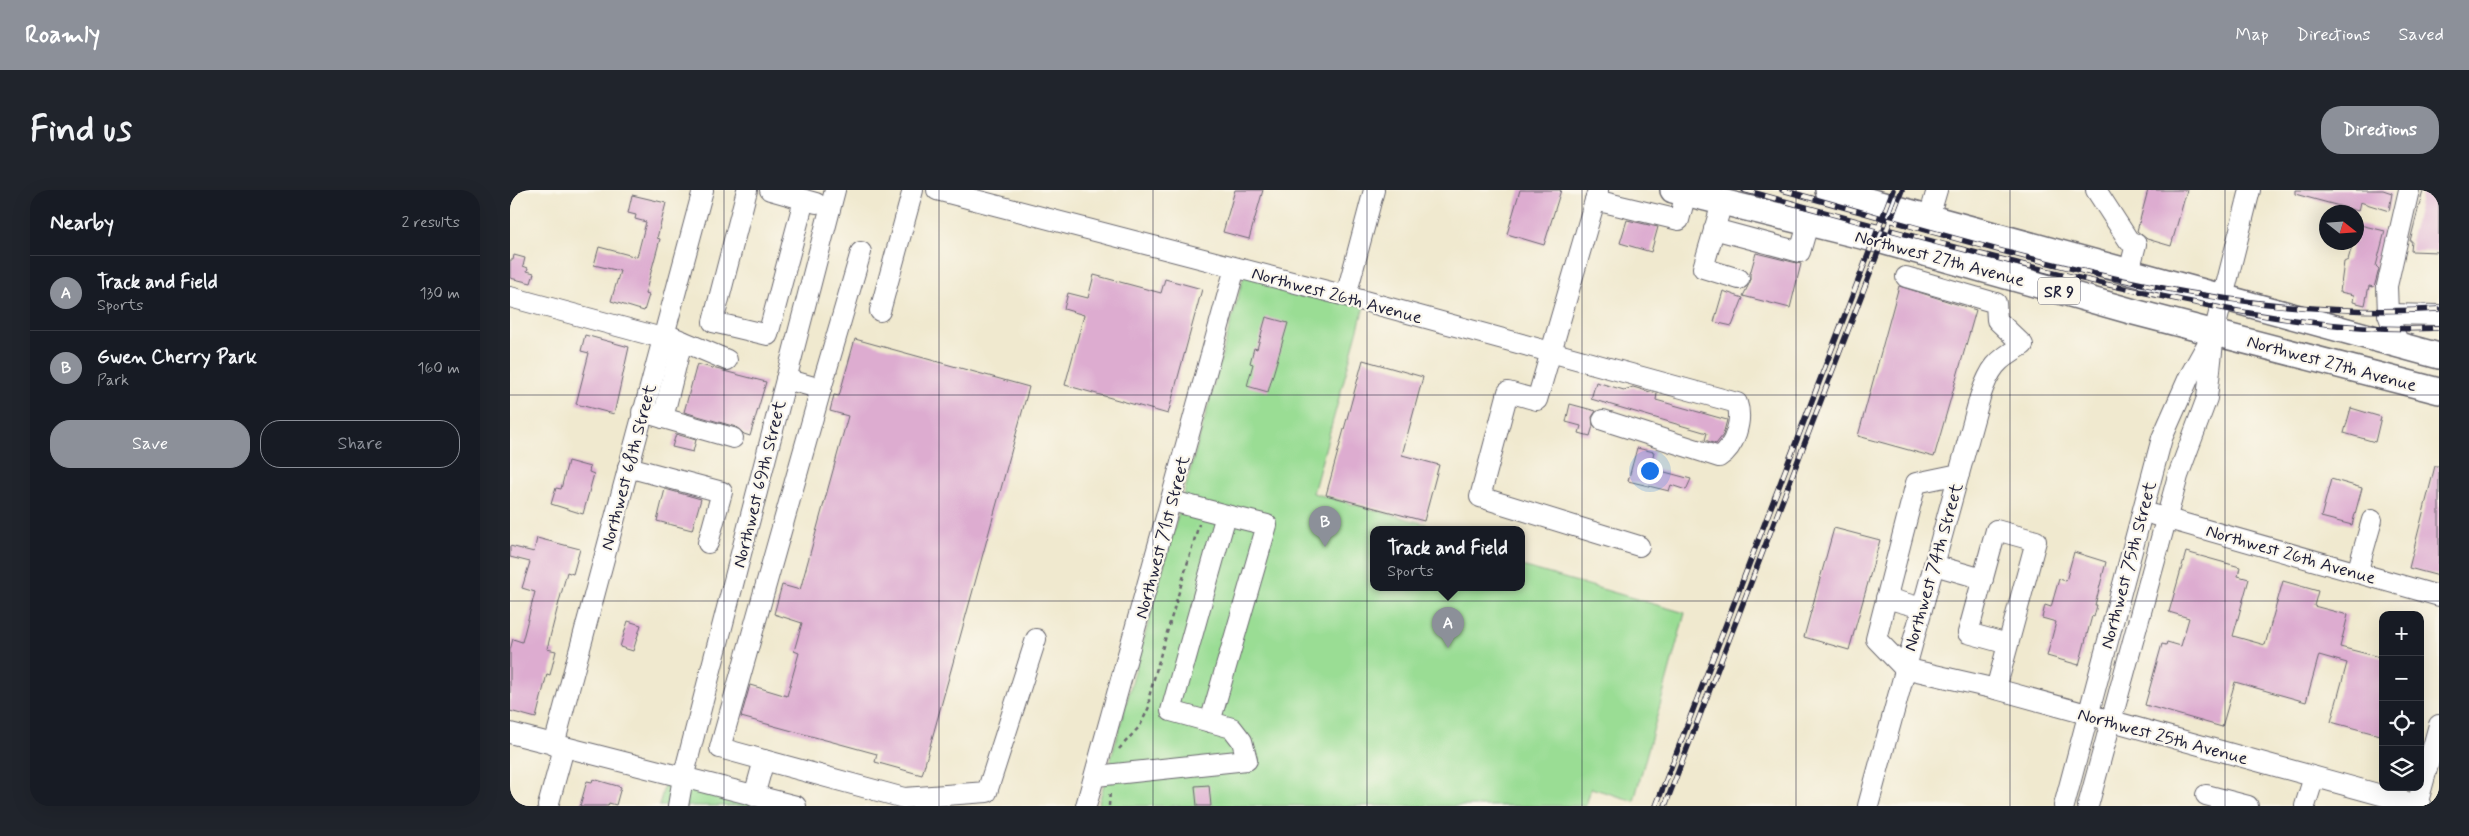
<!DOCTYPE html>
<meta charset="utf-8">
<style>
:root{--surface:#171b24;--page:#20242c;--text:#f1f3f6;--muted:#9ea1a6;--line:#363941;--accent:#8c9099}
body{margin:0;font-family:Mynerve,sans-serif;background:var(--page);color:var(--text)}
.controls{position:absolute;right:15px;bottom:15px;display:grid;overflow:hidden;border-radius:10px;box-shadow:0 5px 20px #0002}
.controls button{width:45px;height:45px;display:grid;place-items:center;padding:0;border:0;border-bottom:1px solid var(--line);background:var(--surface);color:var(--text);font:25px sans-serif}
.compass{position:absolute;left:1809px;top:15px;width:45px;height:45px;border-radius:50%;background:var(--surface);box-shadow:0 5px 20px #0002;rotate:107deg}
.you{position:absolute;left:1139px;top:280px;width:18px;height:18px;margin:-12px;border:4px solid #fff;border-radius:50%;background:#1a73e8;box-shadow:0 0 0 8px #1a73e833}
.badge{display:grid;place-items:center;width:32px;height:32px;border-radius:50%;background:var(--accent);color:#fff;font-size:16px;font-weight:700}
.pin{position:absolute;translate:-50% -41px;filter:drop-shadow(0 1px 2px #0008)}
.pin::after{content:'';position:absolute;top:26px;width:18px;height:15px;background:inherit;clip-path:polygon(0 0,100% 0,50% 100%)}
.popup{position:absolute;left:860px;top:336px;width:155px;height:65px;box-sizing:border-box;display:grid;place-content:center;border-radius:10px;background:var(--surface);filter:drop-shadow(0 1px 4px #0005);font-size:16px;white-space:nowrap;color:var(--muted)}
.popup b{font-size:19px;color:var(--text)}
.popup::after{content:'';position:absolute;left:50%;top:100%;margin-left:-10px;border:10px solid transparent;border-top-color:var(--surface)}
.list{margin:0;padding:0;list-style:none}
h2{display:flex;justify-content:space-between;align-items:center;height:65px;margin:0;padding:0 20px;font-size:21px}
h2 small{font-size:16px;font-weight:400;color:var(--muted)}
.list li{display:grid;grid-template-columns:32px 1fr auto;gap:15px;align-items:center;box-sizing:border-box;height:75px;padding:0 20px;border-top:1px solid var(--line)}
.list b{display:block;font-size:19px;white-space:nowrap}
.list p{margin:0;font-size:16px;white-space:nowrap;color:var(--muted)}
.list em{font-size:16px;font-style:normal;color:var(--muted)}
.actions{display:flex;gap:10px;padding:15px 20px}
.actions a{flex:1;padding:11px 0;border:1px solid var(--accent);border-radius:20px;text-align:center;font-size:18px;color:var(--accent)}
.actions .main{background:var(--accent);color:#fff}
.icon{flex:none;width:28px;height:28px;fill:none;stroke:currentColor;stroke-width:2;stroke-linecap:round;stroke-linejoin:round}
.map{position:relative;flex:none;width:1929px;height:616px;overflow:hidden;border-radius:20px}
header{display:flex;align-items:center;gap:30px;box-sizing:border-box;height:70px;padding:0 25px;background:var(--accent);color:#fff}
header strong{font-size:24px}
nav{display:flex;gap:28px;margin-inline-start:auto;font-size:18px}
.intro{display:flex;align-items:center;justify-content:space-between;box-sizing:border-box;height:120px;padding:0 30px}
h1{margin:0;font-size:35px}
.button{padding:12px 22px;border-radius:20px;background:var(--accent);color:#fff;font-size:18px;font-weight:700}
main{display:flex;gap:30px;padding:0 30px}
aside{flex:1;background:var(--surface);border-radius:20px;box-shadow:0 5px 20px #0002}
.map>svg:first-child{display:block}
.green{fill:#9add94;stroke:#5e8068}
.building{fill:#ddacd0}
.lines{fill:none;stroke-linecap:round;stroke-linejoin:round}
.minor-casing{stroke:#6a686f;stroke-width:22}
.major-casing{stroke:#6a686f;stroke-width:28}
.path{stroke:#6a686f;stroke-width:2.5;stroke-dasharray:4 4;stroke-linecap:butt}
.minor{stroke:#fff;stroke-width:20}
.major{stroke:#fff;stroke-width:25}
.rail-casing{stroke:#22223b;stroke-width:5.5}
.rail{stroke:#fbf7ec;stroke-width:4;stroke-dasharray:11;stroke-linecap:butt}
.grid{fill:none;stroke:#22223b;stroke-width:1;stroke-opacity:0.55}
.labels{text-anchor:middle;stroke-width:4.5;stroke-linejoin:round;paint-order:stroke}
.shield{fill:#fbf7ec;stroke:#636270;stroke-width:1}
.shield-label{font-size:16px;font-weight:bold;fill:#22223b}
.street-label{font-size:18px;fill:#22223b;stroke:#fbf7ec}
</style>
<header>
<strong>Roamly</strong>
<nav><a>Map</a><a>Directions</a><a>Saved</a></nav>
</header>
<div class="intro"><h1>Find us</h1><a class="button">Directions</a></div>
<main>
<aside>
<h2>Nearby<small>2 results</small></h2>
<ul class="list">
<li><span class="badge">A</span><div><b>Track and Field</b><p>Sports</p></div><em>130 m</em></li>
<li><span class="badge">B</span><div><b>Gwen Cherry Park</b><p>Park</p></div><em>160 m</em></li>
</ul>
<div class="actions"><a class="main">Save</a><a>Share</a></div>
</aside>
<div class="map">
<svg width="1929" height="616" viewBox="0 0 1929 616">
<rect width="100%" height="100%" fill="#fbf7ec"/>
<filter id="ink" filterUnits="userSpaceOnUse"><feTurbulence type="fractalNoise" baseFrequency=".02" numOctaves="2"/><feDisplacementMap in="SourceGraphic" scale="10" xChannelSelector="R" yChannelSelector="G"/><feConvolveMatrix kernelMatrix="1 2 1 2 8 2 1 2 1" color-interpolation-filters="sRGB"/></filter>
<filter id="wash" filterUnits="userSpaceOnUse"><feTurbulence type="fractalNoise" baseFrequency=".0096" numOctaves="4" result="noise"/><feDisplacementMap in="SourceGraphic" scale="20" xChannelSelector="R" yChannelSelector="G"/><feGaussianBlur stdDeviation="1.12" result="paint"/><feColorMatrix in="noise" values="0 0 0 0 0 0 0 0 0 0 0 0 0 0 0 0 0 1.4 0 .05"/><feComposite in="paint" operator="in"/></filter>
<g filter="url(#wash)">
<rect width="100%" height="100%" fill="#f0e9cf"/>
<g class="green">
<polygon points="734,85 854,117 803,303 933,339 864,339 864,397 1012,397 1012,376 1175,423 1124,611 1081,598 1076,616 588,616"/>
<polygon points="156,588 263,616 149,616"/>
</g>
<g id="blocks">
<g class="building">
<polygon points="725,0 753,0 739,49 713,42"/>
<polygon points="1010,0 1051,0 1034,55 997,44"/>
<polygon points="1638,0 1677,0 1661,56 1637,49 1627,41"/>
<polygon points="1785,0 1873,0 1882,3 1879,21 1850,12 1848,21 1785,4"/>
<polygon points="1913,0 1924,0 1923,4 1929,6 1929,62 1901,61 1902,51 1900,51"/>
<polygon points="122,5 156,13 147,48 150,49 135,104 139,105 134,121 101,111 110,81 84,75 89,57 127,67 136,32 125,29 126,25 118,23"/>
<polygon points="1117,30 1148,37 1141,62 1110,53"/>
<polygon points="1846,34 1875,41 1866,76 1869,79 1865,94 1864,97 1859,96 1855,115 1843,112 1844,105 1830,102 1834,72 1838,70 1843,52 1846,52"/>
<polygon points="1246,63 1291,74 1280,118 1233,106 1240,92 1240,84"/>
<polygon points="4,65 15,68 13,76 18,78 17,81 24,83 21,93 0,88 0,70 3,70"/>
<polygon points="584,85 651,103 655,89 692,99 658,224 555,195 574,125 554,119 558,103 578,108"/>
<polygon points="1389,96 1466,120 1424,267 1348,246"/>
<polygon points="1213,101 1233,108 1222,136 1204,132"/>
<polygon points="756,127 778,133 758,202 737,196 743,174 740,173 744,158 747,159"/>
<polygon points="75,145 119,157 104,224 66,214 79,163 71,161"/>
<polygon points="345,149 519,197 412,585 365,572 367,564 231,527 240,495 277,506 289,463 284,461 292,433 264,424 272,395 290,400 338,226 320,221 324,205 329,206"/>
<polygon points="853,170 913,187 892,265 929,275 914,331 816,305"/>
<polygon points="187,174 256,192 240,246 234,244 226,237 174,222"/>
<polygon points="1086,192 1114,200 1123,197 1147,204 1146,210 1217,230 1213,245 1206,254 1195,250 1197,243 1081,209"/>
<polygon points="1060,214 1086,221 1082,227 1083,236 1080,246 1069,243 1071,236 1056,232"/>
<polygon points="1841,218 1871,227 1865,252 1834,243"/>
<polygon points="166,244 186,250 183,262 162,257"/>
<polygon points="1127,258 1144,262 1140,278 1181,289 1176,300 1161,295 1159,301 1118,291"/>
<polygon points="58,271 80,277 79,282 84,284 73,324 41,314 46,298 51,299"/>
<polygon points="1925,276 1929,276 1929,386 1899,378"/>
<polygon points="1821,289 1852,298 1842,335 1811,327"/>
<polygon points="155,299 191,309 182,340 147,331"/>
<polygon points="1324,338 1370,350 1339,460 1294,447"/>
<polygon points="27,348 70,359 63,384 57,382 49,412 37,459 46,461 40,485 37,484 26,528 0,521 0,460 3,449 12,452 25,402 12,398 20,372 0,367 0,356 24,362"/>
<polygon points="1564,362 1596,372 1585,415 1587,415 1584,427 1582,426 1569,475 1537,466 1546,432 1532,428 1535,415 1541,417 1549,389 1556,391"/>
<polygon points="1676,362 1730,377 1728,386 1739,389 1723,446 1755,455 1773,391 1808,401 1804,416 1838,425 1830,457 1873,468 1873,546 1821,532 1837,473 1809,465 1796,512 1725,492 1712,537 1635,515 1652,454 1656,455 1657,452 1671,456 1679,428 1659,422"/>
<polygon points="118,431 131,435 123,461 110,457"/>
<polygon points="83,589 111,597 106,615 99,613 98,616 70,616 77,591 82,592"/>
<polygon points="699,595 701,616 687,616 685,596"/>
</g>
</g>
</g>
<g filter="url(#ink)">
<use href="#blocks" fill-opacity="0" stroke="#6a686f" stroke-width="1"/>
<g class="lines">
<g class="minor-casing">
<g id="minor">
<polyline points="237,0 203,132 258,145 294,10"/>
<polyline points="260,0 306,13"/>
<path d="M427,0L836,106L1227,213C1233,230 1225,257 1209,267L1093,230"/>
<polyline points="1088,0 1027,210 998,202 970,307 1129,356"/>
<polyline points="1586,0 1619,51 1626,54 1619,82"/>
<polyline points="1085,10 1169,30 1176,3"/>
<polyline points="1212,13 1193,78 1229,89"/>
<polyline points="1419,27 1427,0"/>
<polyline points="1204,39 1290,62 1298,34"/>
<polyline points="836,106 864,0"/>
<polyline points="0,107 152,148"/>
<polyline points="370,121 403,0"/>
<polyline points="1878,124 1929,125"/>
<polyline points="160,146 217,170"/>
<polyline points="1889,155 1878,124 1877,96 1899,0"/>
<polyline points="276,189 311,199 351,62"/>
<polyline points="311,199 210,558 394,608 477,602 526,449"/>
<polyline points="132,222 223,248"/>
<polyline points="153,228 172,151"/>
<polyline points="118,277 212,302 198,353"/>
<polyline points="1449,284 1406,293 1366,449 1394,478 1486,499 1911,616"/>
<polyline points="1644,325 1929,406"/>
<polyline points="1424,375 1473,389"/>
<polyline points="1847,383 1862,330"/>
<polyline points="1376,408 1412,418"/>
<polyline points="1486,499 1526,351 1486,340 1458,443 1498,454"/>
<polyline points="700,532 757,335 716,325"/>
<polyline points="0,543 286,616"/>
<polyline points="44,555 193,0"/>
<polyline points="586,586 737,570 732,551 722,538 661,521 716,325 662,311"/>
<polyline points="1696,605 1738,616"/>
<polyline points="244,606 254,570"/>
<polyline points="1907,615 1929,535"/>
<polyline points="38,616 54,558"/>
<polyline points="168,616 173,588 325,0"/>
<polyline points="576,616 725,78"/>
<path d="M1358,616L1470,207C1480,178 1486,170 1513,155L1487,130L1486,113L1396,87"/>
<polyline points="1554,616 1652,248 1679,187 1699,151"/>
<polyline points="1578,616 1668,286 1697,208 1704,143 1740,0"/>
<polyline points="1795,616 1804,587"/>
</g>
</g>
<g class="major-casing">
<g id="major">
<polyline points="1163,0 1372,51 1624,122 1929,201"/>
<polyline points="1318,0 1929,166"/>
</g>
</g>
<g class="path">
<polyline points="609,559 630,536 639,517 639,507 651,463 689,334"/>
<polyline points="599,616 600,600"/>
</g>
<use href="#minor" class="minor"/>
<use href="#major" class="major"/>
<g class="rail-casing">
<g id="rail">
<path d="M1234,0C1377,39 1520,80 1666,109C1753,127 1840,142 1929,138"/>
<path d="M1272,0C1485,58 1706,133 1929,119"/>
<polyline points="1146,616 1383,0"/>
<polyline points="1155,616 1392,0"/>
</g>
</g>
<use href="#rail" class="rail"/>
</g>
</g>
<path class="grid" d="M214,0V616M429,0V616M643,0V616M857,0V616M1072,0V616M1286,0V616M1500,0V616M1715,0V616M0,205H1929M0,411H1929"/>
<g class="labels">
<rect class="shield" x="1528" y="87.5" width="42" height="27" rx="4"/>
<g class="shield-label">
<text x="1549" y="107">SR 9</text>
</g>
<g class="street-label">
<text transform="translate(1430 68) rotate(15)" y="6">Northwest 27th Avenue</text>
<text transform="translate(827 105) rotate(15)" y="6">Northwest 26th Avenue</text>
<text transform="translate(1822 173) rotate(15)" y="6">Northwest 27th Avenue</text>
<text transform="translate(118 277) rotate(-75)" y="6">Northwest 68th Street</text>
<text transform="translate(249 294) rotate(-76)" y="6">Northwest 69th Street</text>
<text transform="translate(652 347) rotate(-75)" y="6">Northwest 71st Street</text>
<text transform="translate(1781 364) rotate(16)" y="6">Northwest 26th Avenue</text>
<text transform="translate(1618 375) rotate(-75)" y="6">Northwest 75th Street</text>
<text transform="translate(1423 377) rotate(-74)" y="6">Northwest 74th Street</text>
<text transform="translate(1653 546) rotate(15)" y="6">Northwest 25th Avenue</text>
</g>
</g>
</svg>
<div class="controls">
<button>+</button>
<button>−</button>
<button><svg class="icon" aria-label="locate" viewBox="0 0 24 24"><circle cx="12" cy="12" r="6"/><path d="M12 2v4M12 18v4M2 12h4M18 12h4"/></svg></button>
<button><svg class="icon" aria-label="layers" viewBox="0 0 24 24"><path d="M12 4l9 5-9 5-9-5zM3 14l9 5 9-5"/></svg></button>
</div>
<svg class="compass" viewBox="-18 -18 36 36"><path d="M0-13l5 13h-10z" fill="#e53935"/><path d="M0 13l5-13h-10z" fill="#9ea1a6"/></svg>
<div class="you"></div>
<div class="pin badge" style="left:938px;top:458px">A</div>
<div class="popup"><b>Track and Field</b>Sports</div>
<div class="pin badge" style="left:815px;top:357px">B</div>
</div>
</main>
